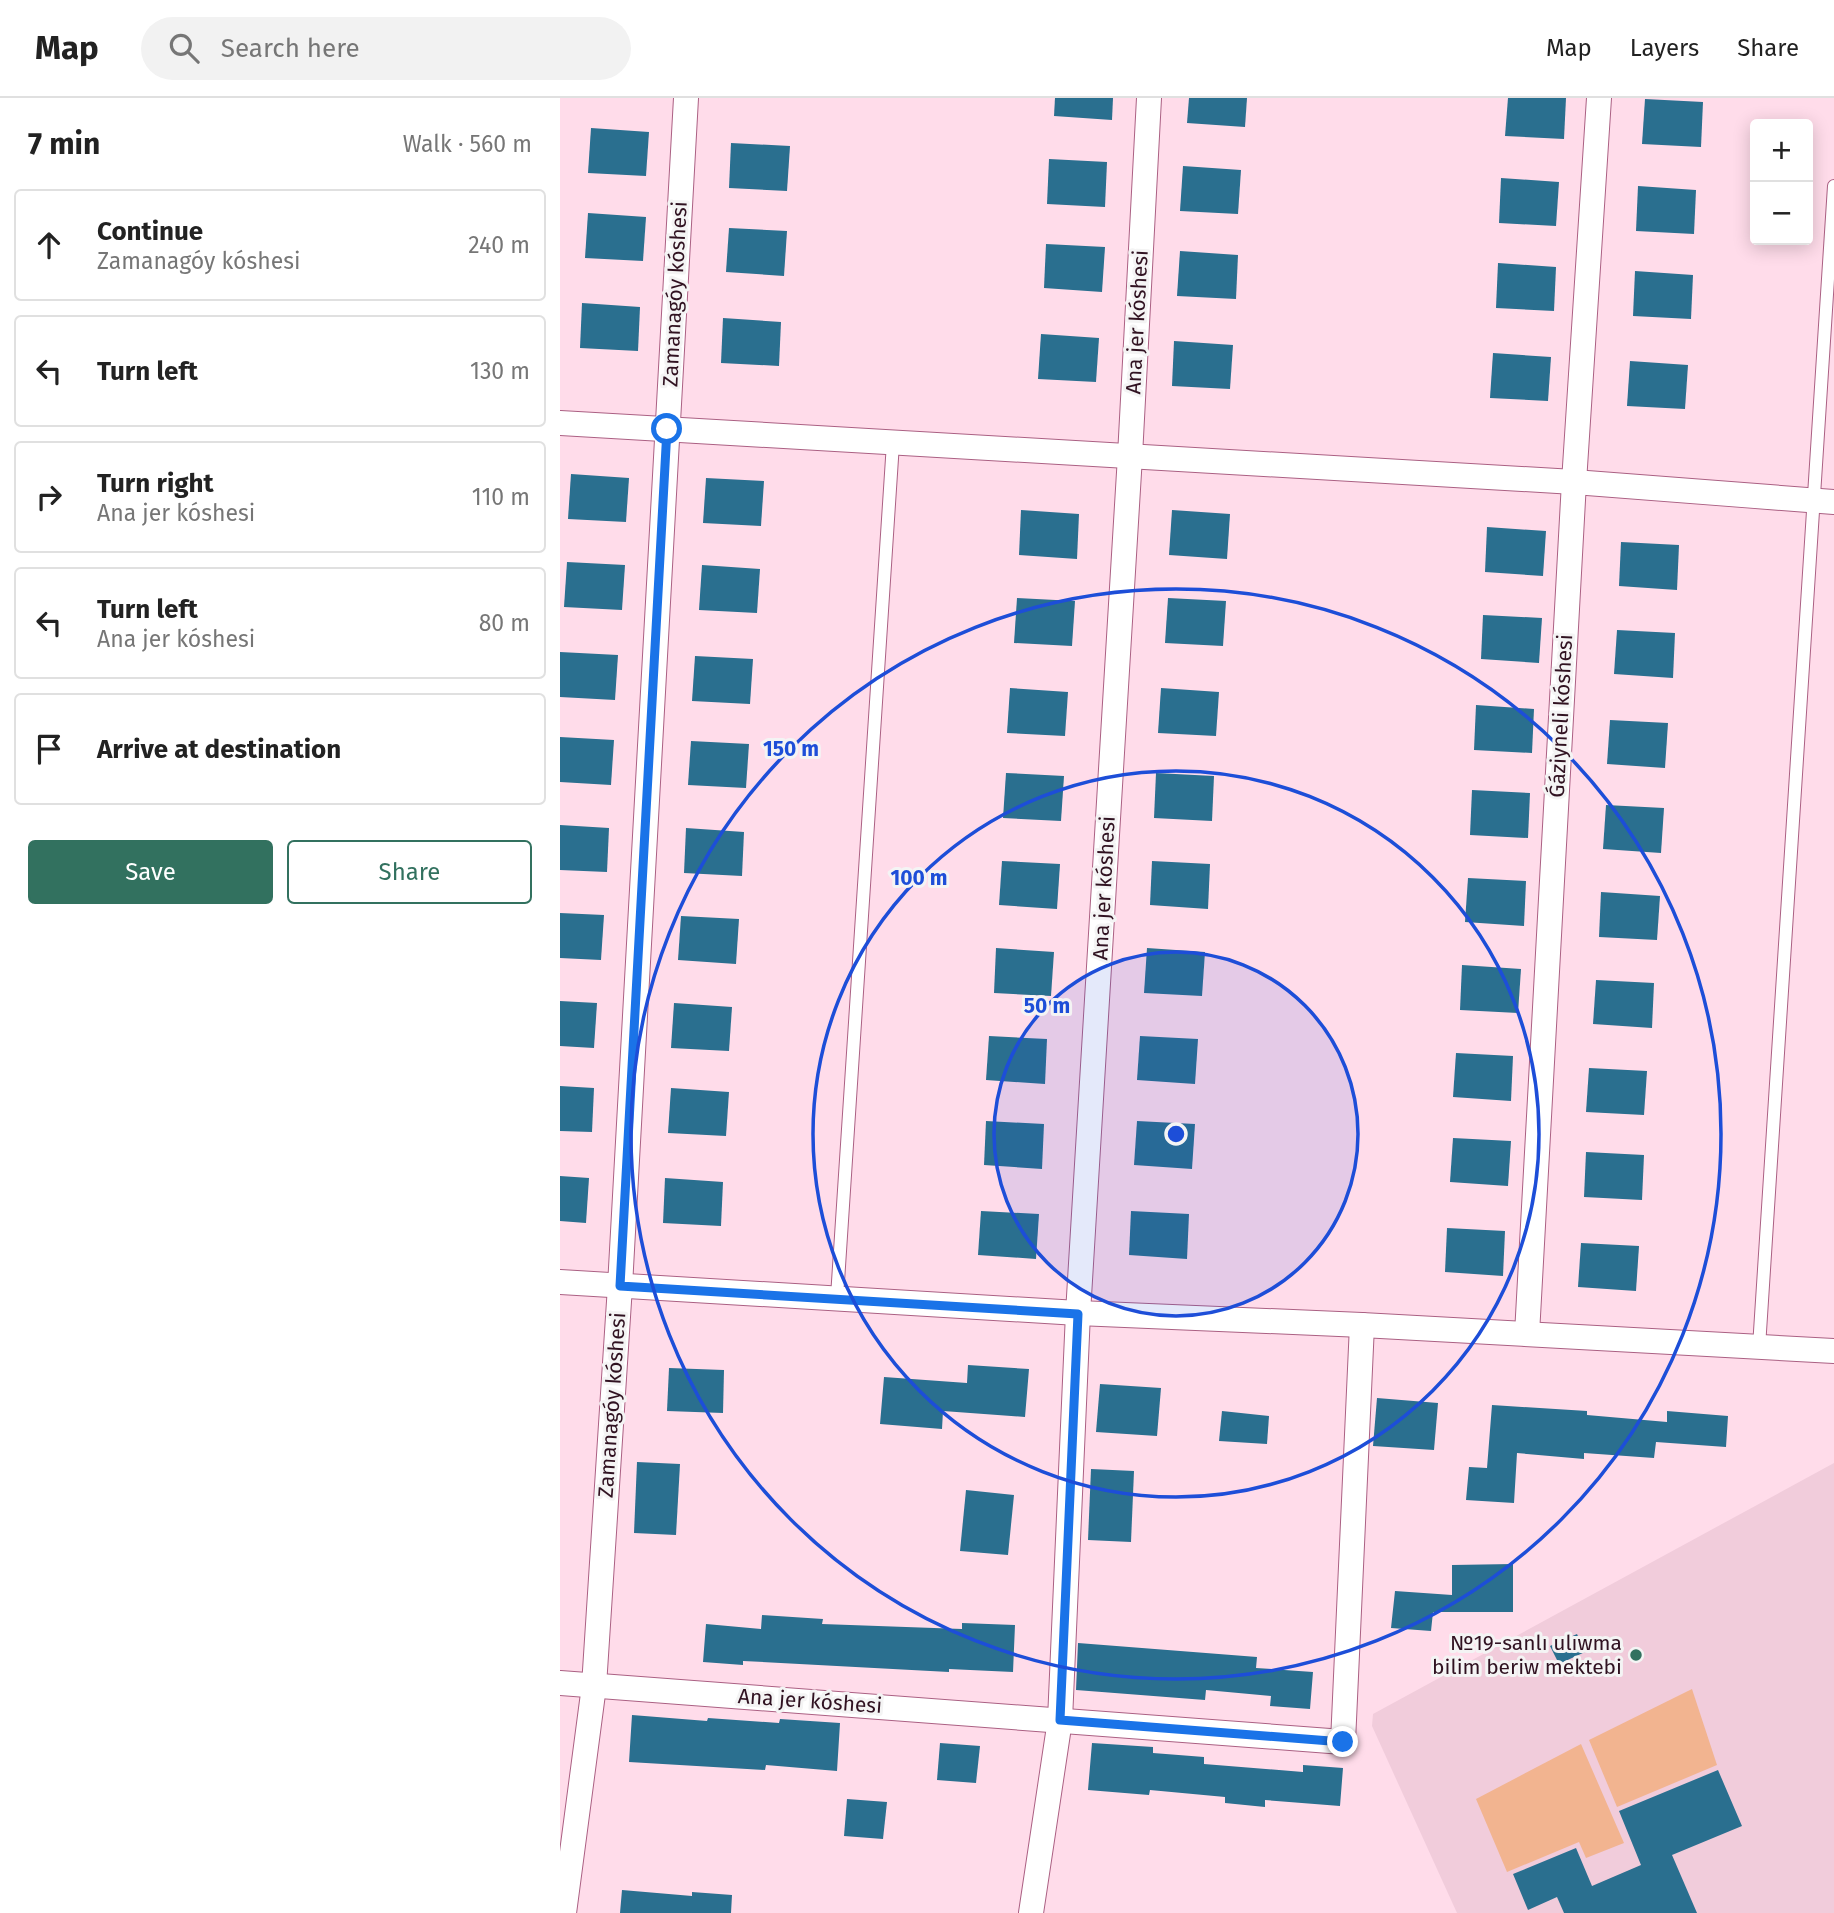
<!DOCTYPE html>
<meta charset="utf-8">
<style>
:root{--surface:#fff;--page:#f2f2f2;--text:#222;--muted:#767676;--line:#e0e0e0;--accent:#32715f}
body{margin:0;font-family:"Fira Sans",sans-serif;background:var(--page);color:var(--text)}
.controls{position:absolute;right:21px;top:21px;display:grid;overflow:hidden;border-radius:7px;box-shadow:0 4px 18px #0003}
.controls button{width:63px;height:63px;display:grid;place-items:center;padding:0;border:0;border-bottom:2px solid var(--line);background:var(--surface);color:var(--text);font:35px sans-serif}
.stop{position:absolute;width:21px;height:21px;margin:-16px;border:5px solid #1a73e8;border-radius:50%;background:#fff}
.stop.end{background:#1a73e8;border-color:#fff;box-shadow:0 2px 7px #0008}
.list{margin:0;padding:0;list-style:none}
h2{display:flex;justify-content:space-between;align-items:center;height:91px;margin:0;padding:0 28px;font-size:30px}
h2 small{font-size:23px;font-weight:400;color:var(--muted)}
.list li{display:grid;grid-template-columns:46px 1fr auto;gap:21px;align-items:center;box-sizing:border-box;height:112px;margin:0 14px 14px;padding:0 14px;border:2px solid var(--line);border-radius:7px}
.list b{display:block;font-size:26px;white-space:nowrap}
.list p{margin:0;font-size:23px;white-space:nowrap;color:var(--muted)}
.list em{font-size:23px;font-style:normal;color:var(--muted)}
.actions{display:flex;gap:14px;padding:21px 28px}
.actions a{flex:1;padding:16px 0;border:2px solid var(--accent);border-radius:7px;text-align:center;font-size:24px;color:var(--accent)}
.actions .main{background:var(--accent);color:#fff}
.icon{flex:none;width:38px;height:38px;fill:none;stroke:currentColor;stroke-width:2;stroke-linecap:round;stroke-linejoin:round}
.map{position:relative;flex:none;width:1274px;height:1815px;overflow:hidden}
header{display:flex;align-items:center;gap:42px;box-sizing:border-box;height:98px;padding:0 35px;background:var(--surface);border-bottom:2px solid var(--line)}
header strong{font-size:33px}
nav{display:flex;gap:38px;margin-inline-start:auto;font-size:24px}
.search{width:490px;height:63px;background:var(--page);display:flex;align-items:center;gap:18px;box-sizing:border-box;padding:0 24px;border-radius:38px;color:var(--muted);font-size:26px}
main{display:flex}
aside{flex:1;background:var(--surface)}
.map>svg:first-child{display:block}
.built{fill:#f1ccdb}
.green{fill:#f2b490}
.building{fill:#2a6f8f}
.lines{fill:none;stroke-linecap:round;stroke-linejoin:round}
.lane-casing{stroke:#ab6083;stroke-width:14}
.street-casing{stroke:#ab6083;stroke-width:26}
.lane{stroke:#fff;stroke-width:12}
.street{stroke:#fff;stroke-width:24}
.route{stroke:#1a73e8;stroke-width:9}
.ring{fill:none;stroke:#1d4ed8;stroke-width:3.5}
.poi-dot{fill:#32715f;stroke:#f4f4f4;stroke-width:2.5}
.labels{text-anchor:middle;stroke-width:6;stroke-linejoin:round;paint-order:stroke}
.street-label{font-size:21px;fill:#301221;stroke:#f4f4f4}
.poi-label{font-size:21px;fill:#301221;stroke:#f4f4f4;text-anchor:end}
.centre{fill:#1d4ed8;stroke:#f4f4f4;stroke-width:3.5}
.ring-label{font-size:21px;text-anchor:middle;font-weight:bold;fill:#1d4ed8;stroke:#f4f4f4;stroke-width:6;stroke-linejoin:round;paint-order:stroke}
</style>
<header>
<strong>Map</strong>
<div class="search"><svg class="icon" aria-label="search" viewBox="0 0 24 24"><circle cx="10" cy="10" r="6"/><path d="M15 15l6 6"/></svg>Search here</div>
<nav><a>Map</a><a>Layers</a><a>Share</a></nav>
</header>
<main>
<aside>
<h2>7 min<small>Walk · 560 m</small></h2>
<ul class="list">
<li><svg class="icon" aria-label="ahead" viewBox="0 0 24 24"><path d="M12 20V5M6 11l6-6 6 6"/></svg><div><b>Continue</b><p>Zamanagóy kóshesi</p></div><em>240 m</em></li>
<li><svg class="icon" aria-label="left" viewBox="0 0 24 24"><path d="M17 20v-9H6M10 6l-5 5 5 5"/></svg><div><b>Turn left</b></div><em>130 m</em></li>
<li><svg class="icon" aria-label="right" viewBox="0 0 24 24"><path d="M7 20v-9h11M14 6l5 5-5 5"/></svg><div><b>Turn right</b><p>Ana jer kóshesi</p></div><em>110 m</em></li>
<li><svg class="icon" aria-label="left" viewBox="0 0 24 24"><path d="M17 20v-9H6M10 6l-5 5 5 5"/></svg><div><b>Turn left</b><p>Ana jer kóshesi</p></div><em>80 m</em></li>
<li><svg class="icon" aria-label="arrive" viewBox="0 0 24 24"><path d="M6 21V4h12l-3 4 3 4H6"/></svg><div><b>Arrive at destination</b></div></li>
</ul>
<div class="actions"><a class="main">Save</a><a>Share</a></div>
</aside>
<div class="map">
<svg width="1274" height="1815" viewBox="0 0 1274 1815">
<rect width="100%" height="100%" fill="#ffdcea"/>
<polygon class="built" points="1274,1365 1274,1815 897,1815 812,1628 813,1616"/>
<g class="green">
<polygon points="1132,1591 1157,1667 1057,1709 1029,1642"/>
<polygon points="1021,1646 1064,1745 1026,1760 1019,1744 947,1774 916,1701"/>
</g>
<g class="building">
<polygon points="495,0 553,0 552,22 494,18"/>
<polygon points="629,0 687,0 685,29 627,25"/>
<polygon points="948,0 1006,0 1004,41 945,38"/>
<polygon points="1085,1 1143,4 1141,49 1082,46"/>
<polygon points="31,30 89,34 86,78 28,75"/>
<polygon points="171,45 230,48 227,93 169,90"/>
<polygon points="489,61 547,64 545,109 487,106"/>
<polygon points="623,68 681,72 678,116 620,113"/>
<polygon points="941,80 999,84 996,128 939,125"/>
<polygon points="1078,88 1136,92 1134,136 1076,133"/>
<polygon points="28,115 86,119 83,163 25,160"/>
<polygon points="169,130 227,133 224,178 166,174"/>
<polygon points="486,146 545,149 542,194 484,190"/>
<polygon points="620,153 678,157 676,201 617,198"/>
<polygon points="938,165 996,169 994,213 936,210"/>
<polygon points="1075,173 1133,177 1131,221 1073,218"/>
<polygon points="22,205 80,209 78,253 20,250"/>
<polygon points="163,220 221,224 219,268 161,265"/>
<polygon points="481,236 539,240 536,284 478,281"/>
<polygon points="614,243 673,247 670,291 612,288"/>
<polygon points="933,255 991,259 988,303 930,300"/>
<polygon points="1070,263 1128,267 1125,311 1067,308"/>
<polygon points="11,376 69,380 66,424 8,421"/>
<polygon points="146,380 204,383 201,428 143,425"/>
<polygon points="461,412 519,416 517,461 459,457"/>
<polygon points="612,412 670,416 667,461 609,457"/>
<polygon points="927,429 986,433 983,478 925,474"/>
<polygon points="1061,444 1119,447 1117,492 1059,488"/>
<polygon points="7,464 65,467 62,512 4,509"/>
<polygon points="142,467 200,471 197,515 139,512"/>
<polygon points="457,500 515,503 512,548 454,545"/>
<polygon points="608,500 666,503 663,548 605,545"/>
<polygon points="923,517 982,520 979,565 921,561"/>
<polygon points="1057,532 1115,535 1113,580 1054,576"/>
<polygon points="0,554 58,557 55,602 0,599"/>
<polygon points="135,558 193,561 190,606 132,603"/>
<polygon points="450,590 508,594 505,638 447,635"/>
<polygon points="601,590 659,594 656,638 598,635"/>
<polygon points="916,607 974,611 972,655 914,652"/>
<polygon points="1050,622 1108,625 1105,670 1047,666"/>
<polygon points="0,639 54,642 51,687 0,684"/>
<polygon points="131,643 189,646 186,690 128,687"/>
<polygon points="446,675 504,678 501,723 443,720"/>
<polygon points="596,675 654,678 652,723 594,720"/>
<polygon points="912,692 970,695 968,740 910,737"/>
<polygon points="1046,707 1104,710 1101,755 1043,751"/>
<polygon points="0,727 49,730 47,774 0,772"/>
<polygon points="126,730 184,734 182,778 124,775"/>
<polygon points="442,763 500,766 497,811 439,807"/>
<polygon points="592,763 650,766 648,811 590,807"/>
<polygon points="908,780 966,783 964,828 905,824"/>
<polygon points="1041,794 1100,798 1097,842 1039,839"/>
<polygon points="0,815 44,817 41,862 0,860"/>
<polygon points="121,818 179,821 176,866 118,862"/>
<polygon points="436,850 494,854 491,898 434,895"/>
<polygon points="587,850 645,854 642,898 584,895"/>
<polygon points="902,867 961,871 958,915 900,912"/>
<polygon points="1036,882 1094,885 1092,930 1033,926"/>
<polygon points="0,903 37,905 34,950 0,948"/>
<polygon points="114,905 172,909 169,953 111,950"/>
<polygon points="429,938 487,941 485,986 426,982"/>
<polygon points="580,938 638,941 635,986 577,982"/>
<polygon points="896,955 953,958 951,1003 893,999"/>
<polygon points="1029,970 1087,973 1084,1017 1026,1014"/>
<polygon points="0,988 34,990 32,1034 0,1033"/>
<polygon points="111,990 169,994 166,1038 108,1035"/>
<polygon points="426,1023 484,1026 482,1071 424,1067"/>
<polygon points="577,1023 635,1026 632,1071 574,1067"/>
<polygon points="893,1040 951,1043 948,1088 890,1084"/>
<polygon points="1026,1054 1084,1057 1082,1102 1024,1099"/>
<polygon points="0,1078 29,1080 26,1125 0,1123"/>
<polygon points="105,1080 163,1084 161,1128 103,1125"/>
<polygon points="421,1113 479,1116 476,1161 418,1157"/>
<polygon points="571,1113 629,1116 627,1161 569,1157"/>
<polygon points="887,1130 945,1133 943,1178 885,1174"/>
<polygon points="1021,1145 1079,1148 1076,1193 1018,1189"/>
<polygon points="408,1267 469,1271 465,1319 383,1313 382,1331 320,1326 324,1279 407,1285"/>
<polygon points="109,1270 164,1272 163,1315 107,1313"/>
<polygon points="540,1286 601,1290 597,1338 536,1334"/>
<polygon points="817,1300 878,1305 874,1352 813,1348"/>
<polygon points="932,1307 1027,1313 1027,1317 1107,1324 1107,1313 1168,1318 1166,1349 1096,1344 1094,1360 1024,1355 1024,1361 957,1355 954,1405 906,1402 909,1369 927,1370"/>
<polygon points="662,1313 709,1318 707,1346 659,1343"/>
<polygon points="77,1364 120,1366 116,1437 74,1435"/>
<polygon points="531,1371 574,1373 571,1444 528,1442"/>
<polygon points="406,1392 454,1397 448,1457 400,1453"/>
<polygon points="953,1466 953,1514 873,1514 871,1533 831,1530 835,1493 892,1497 892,1467"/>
<polygon points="202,1517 263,1521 262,1526 402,1531 402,1525 455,1527 453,1574 389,1571 389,1574 183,1563 183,1567 143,1564 146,1526 201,1531"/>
<polygon points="1017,1536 1025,1554 999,1566 990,1548"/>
<polygon points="518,1545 697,1559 696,1570 753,1574 750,1611 710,1608 711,1598 646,1592 645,1602 516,1592"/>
<polygon points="72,1617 147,1623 148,1620 219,1625 220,1621 280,1625 277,1673 206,1667 205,1672 69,1664"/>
<polygon points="380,1645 420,1648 416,1685 377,1682"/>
<polygon points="532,1645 593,1649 593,1655 644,1659 644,1666 743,1674 743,1667 783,1670 780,1708 705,1702 705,1709 665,1705 665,1699 590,1692 589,1697 528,1692"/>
<polygon points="1158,1672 1182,1728 1112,1757 1137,1815 1004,1815 997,1799 968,1812 953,1776 1016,1750 1032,1788 1081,1767 1059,1713"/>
<polygon points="287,1701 327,1704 323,1741 284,1738"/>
<polygon points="62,1792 132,1798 132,1794 172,1797 171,1815 60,1815"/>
</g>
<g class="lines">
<g class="lane-casing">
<g id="lane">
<polyline points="277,1199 333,345"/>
<polyline points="1199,1249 1274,88"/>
</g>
</g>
<g class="street-casing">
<g id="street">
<polyline points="0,325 1014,384 1274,404"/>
<polyline points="0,1184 518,1215 802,1227 1274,1253"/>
<polyline points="967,1236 1014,384 1039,0"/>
<polyline points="0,1585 783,1644 802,1227"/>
<polyline points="4,1815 34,1588 60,1188 126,0"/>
<polyline points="471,1815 500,1622 518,1215 570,358 589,0"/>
</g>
</g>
<use href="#lane" class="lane"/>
<use href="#street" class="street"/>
</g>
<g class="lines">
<polyline class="route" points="107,331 60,1188 518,1216 500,1622 783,1644"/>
</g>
<circle cx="616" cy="1036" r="182" fill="#1d4ed8" fill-opacity=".12"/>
<g class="ring">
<circle cx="616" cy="1036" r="182"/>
<circle cx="616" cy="1036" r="363"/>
<circle cx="616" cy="1036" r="545"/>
</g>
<circle class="poi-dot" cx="1076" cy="1557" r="7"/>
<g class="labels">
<g class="street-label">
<text transform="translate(115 196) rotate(-87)" y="7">Zamanagóy kóshesi</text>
<text transform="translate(577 224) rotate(-87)" y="7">Ana jer kóshesi</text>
<text transform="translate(1001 618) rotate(-87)" y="7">Ǵáziyneli kóshesi</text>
<text transform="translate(544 790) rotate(-87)" y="7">Ana jer kóshesi</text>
<text transform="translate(52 1307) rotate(-86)" y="7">Zamanagóy kóshesi</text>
<text transform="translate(250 1603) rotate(4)" y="7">Ana jer kóshesi</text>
</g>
<g class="poi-label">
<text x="1062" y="1552">№19-sanlı ulıwma<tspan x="1062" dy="24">bilim beriw mektebi</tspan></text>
</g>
</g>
<circle cx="616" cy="1036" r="10" class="centre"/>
<g class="ring-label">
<text x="231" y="658">150 m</text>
<text x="359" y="787">100 m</text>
<text x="487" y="915">50 m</text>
</g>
</svg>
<div class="controls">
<button>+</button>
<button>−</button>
</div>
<div class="stop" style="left:107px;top:331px"></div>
<div class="stop end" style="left:783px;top:1644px"></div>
</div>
</main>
